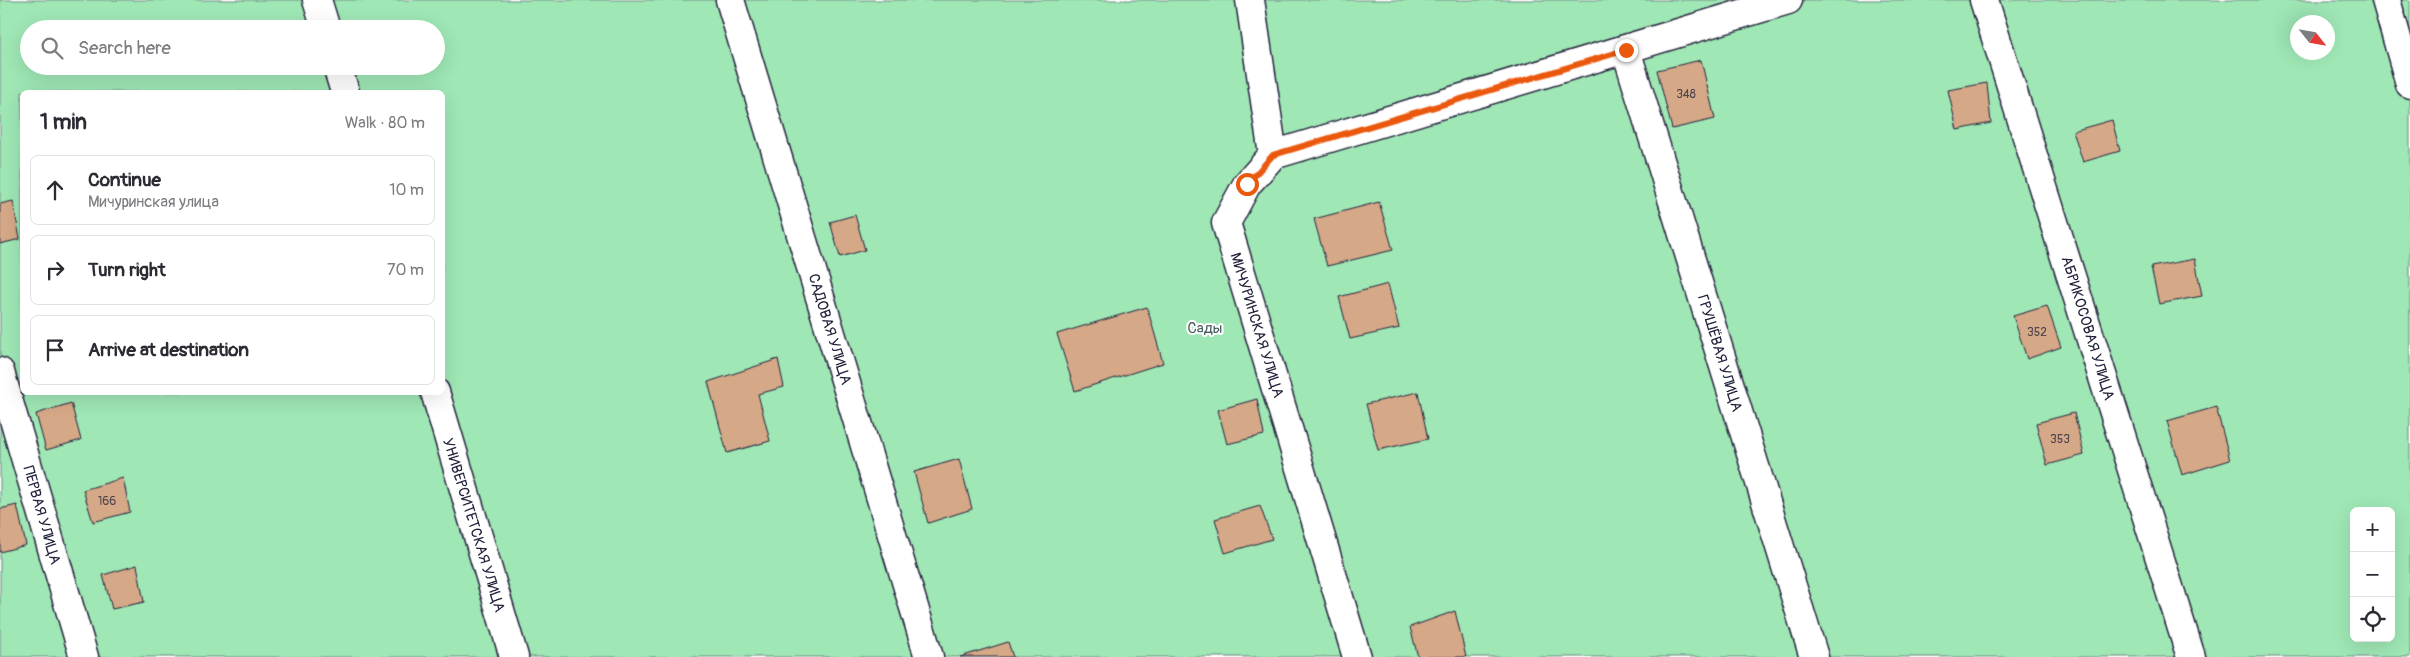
<!DOCTYPE html>
<meta charset="utf-8">
<style>
:root{--surface:#fff;--page:#f7f7f7;--text:#2b2b33;--muted:#7c7c81;--line:#e1e1e2}
body{margin:0;font-family:Pangolin,sans-serif;background:var(--page);color:var(--text)}
.controls{position:absolute;right:15px;bottom:15px;display:grid;overflow:hidden;border-radius:8px;box-shadow:0 5px 20px #0002}
.controls button{width:45px;height:45px;display:grid;place-items:center;padding:0;border:0;border-bottom:1px solid var(--line);background:var(--surface);color:var(--text);font:25px sans-serif}
.compass{position:absolute;left:2290px;top:15px;width:45px;height:45px;border-radius:50%;background:var(--surface);box-shadow:0 5px 20px #0002;rotate:121deg}
.stop{position:absolute;width:15px;height:15px;margin:-11px;border:4px solid #ea580c;border-radius:50%;background:#fff}
.stop.end{background:#ea580c;border-color:#fff;box-shadow:0 1px 5px #0008}
.list{margin:0;padding:0;list-style:none}
h2{display:flex;justify-content:space-between;align-items:center;height:65px;margin:0;padding:0 20px;font-size:21px}
h2 small{font-size:16px;font-weight:400;color:var(--muted)}
.list li{display:grid;grid-template-columns:32px 1fr auto;gap:15px;align-items:center;box-sizing:border-box;height:70px;margin:0 10px 10px;padding:0 10px;border:1px solid var(--line);border-radius:8px}
.list b{display:block;font-size:19px;white-space:nowrap}
.list p{margin:0;font-size:16px;white-space:nowrap;color:var(--muted)}
.list em{font-size:16px;font-style:normal;color:var(--muted)}
.icon{flex:none;width:28px;height:28px;fill:none;stroke:currentColor;stroke-width:2;stroke-linecap:round;stroke-linejoin:round}
.map{position:relative;flex:none;width:2410px;height:657px;overflow:hidden}
.search{position:absolute;background:var(--surface);box-shadow:0 5px 20px #0002;left:20px;top:20px;width:425px;height:55px;display:flex;align-items:center;gap:12px;box-sizing:border-box;padding:0 18px;border-radius:28px;color:var(--muted);font-size:19px}
.panel{position:absolute;background:var(--surface);box-shadow:0 5px 20px #0002;left:20px;top:90px;width:425px;height:305px;border-radius:8px}
.map>svg:first-child{display:block}
.green{fill:#9fe7b5;stroke:#608478;fill-rule:evenodd}
.building{fill:#d5a887;stroke:#22223b}
.lines{fill:none;stroke-linecap:round;stroke-linejoin:round}
.street-casing{stroke:#22223b;stroke-width:31}
.street{stroke:#fff;stroke-width:28}
.route{stroke:#ea580c;stroke-width:6}
.labels{text-anchor:middle;stroke-width:4;stroke-linejoin:round;paint-order:stroke}
.number-label{font-size:12px;fill:#4f444e}
.street-label{font-size:15px;fill:#22223b;stroke:#fff}
.park-label{font-size:15px;fill:#485d60;stroke:#fff}
</style>
<div class="map">
<svg width="2410" height="657" viewBox="0 0 2410 657">
<rect width="100%" height="100%" fill="#fff"/>
<filter id="ink" filterUnits="userSpaceOnUse"><feTurbulence type="fractalNoise" baseFrequency=".02" numOctaves="2"/><feDisplacementMap in="SourceGraphic" scale="10" xChannelSelector="R" yChannelSelector="G"/><feConvolveMatrix kernelMatrix="1 2 1 2 8 2 1 2 1" color-interpolation-filters="sRGB"/></filter>
<g filter="url(#ink)">
<path class="green" d="M0,0H2410V657H0ZM2298,22H2328V52H2298ZM29,29H436V66H29ZM22,92H442V392H22ZM2354,511H2391V638H2354Z"/>
<g class="building">
<polygon points="1701,60 1715,119 1672,129 1657,70"/>
<polygon points="1987,83 1991,123 1957,130 1948,90"/>
<polygon points="2112,120 2120,151 2083,162 2073,131"/>
<polygon points="13,201 20,239 0,244 0,204"/>
<polygon points="1379,202 1393,250 1327,266 1314,219"/>
<polygon points="855,215 865,250 840,257 830,222"/>
<polygon points="2195,259 2202,296 2159,304 2151,267"/>
<polygon points="1388,284 1399,328 1350,339 1339,297"/>
<polygon points="2047,306 2061,347 2027,359 2013,316"/>
<polygon points="1147,307 1163,363 1075,391 1057,334"/>
<polygon points="778,359 784,387 758,394 770,441 727,453 708,382"/>
<polygon points="1418,392 1428,439 1378,450 1366,404"/>
<polygon points="1257,399 1264,435 1227,444 1218,410"/>
<polygon points="71,403 81,440 46,450 36,414"/>
<polygon points="2216,407 2230,460 2182,475 2167,421"/>
<polygon points="2074,413 2084,455 2047,465 2036,423"/>
<polygon points="959,459 972,509 928,523 914,472"/>
<polygon points="123,478 130,512 93,522 83,490"/>
<polygon points="17,505 26,545 0,552 0,509"/>
<polygon points="1260,506 1272,539 1225,553 1215,519"/>
<polygon points="137,565 144,602 112,609 103,575"/>
<polygon points="1455,611 1466,657 1418,657 1410,627"/>
<polygon points="1008,642 1013,657 960,657"/>
</g>
<g class="lines">
<g class="street-casing">
<g id="street">
<polyline points="317,0 326,29"/>
<polyline points="730,0 929,657"/>
<polyline points="1250,0 1273,155 1247,184 1226,223 1357,657"/>
<polyline points="1984,0 2191,657"/>
<polyline points="2386,0 2410,84"/>
<polyline points="1626,50 1814,657"/>
<polyline points="337,66 345,92"/>
<polyline points="1273,155 1788,0"/>
<polyline points="0,372 84,657"/>
<polyline points="435,392 514,657"/>
</g>
</g>
<use href="#street" class="street"/>
</g>
</g>
<g class="lines" filter="url(#ink)">
<polyline class="route" points="1247,184 1273,155 1626,50"/>
</g>
<g class="labels">
<g class="number-label">
<text x="1686" y="98">348</text>
<text x="2037" y="336">352</text>
<text x="2060" y="443">353</text>
<text x="107" y="505">166</text>
</g>
<g class="street-label">
<text transform="translate(1257 325) rotate(73)" y="5">МИЧУРИНСКАЯ УЛИЦА</text>
<text transform="translate(2088 328) rotate(73)" y="5">АБРИКОСОВАЯ УЛИЦА</text>
<text transform="translate(830 329) rotate(73)" y="5">САДОВАЯ УЛИЦА</text>
<text transform="translate(1720 353) rotate(73)" y="5">ГРУШЁВАЯ УЛИЦА</text>
<text transform="translate(42 515) rotate(74)" y="5">ПЕРВАЯ УЛИЦА</text>
<text transform="translate(474 525) rotate(73)" y="5">УНИВЕРСИТЕТСКАЯ УЛИЦА</text>
</g>
<g class="park-label">
<text x="1205" y="333">Сады</text>
</g>
</g>
</svg>
<div class="controls">
<button>+</button>
<button>−</button>
<button><svg class="icon" aria-label="locate" viewBox="0 0 24 24"><circle cx="12" cy="12" r="6"/><path d="M12 2v4M12 18v4M2 12h4M18 12h4"/></svg></button>
</div>
<svg class="compass" viewBox="-18 -18 36 36"><path d="M0-13l5 13h-10z" fill="#e53935"/><path d="M0 13l5-13h-10z" fill="#7c7c81"/></svg>
<div class="stop" style="left:1247px;top:184px"></div>
<div class="stop end" style="left:1626px;top:50px"></div>
<div class="search"><svg class="icon" aria-label="search" viewBox="0 0 24 24"><circle cx="10" cy="10" r="6"/><path d="M15 15l6 6"/></svg>Search here</div>
<section class="panel">
<h2>1 min<small>Walk · 80 m</small></h2>
<ul class="list">
<li><svg class="icon" aria-label="ahead" viewBox="0 0 24 24"><path d="M12 20V5M6 11l6-6 6 6"/></svg><div><b>Continue</b><p>Мичуринская улица</p></div><em>10 m</em></li>
<li><svg class="icon" aria-label="right" viewBox="0 0 24 24"><path d="M7 20v-9h11M14 6l5 5-5 5"/></svg><div><b>Turn right</b></div><em>70 m</em></li>
<li><svg class="icon" aria-label="arrive" viewBox="0 0 24 24"><path d="M6 21V4h12l-3 4 3 4H6"/></svg><div><b>Arrive at destination</b></div></li>
</ul>
</section>
</div>
